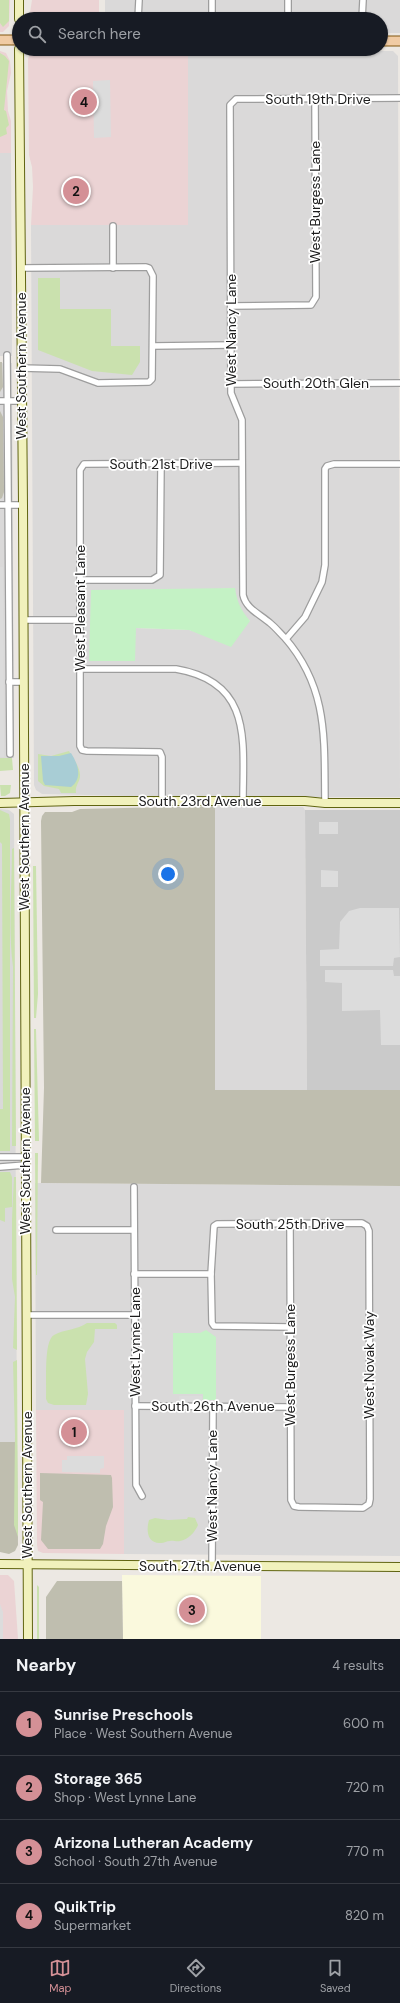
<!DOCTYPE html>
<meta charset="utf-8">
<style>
:root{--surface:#171b24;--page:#20242c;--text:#f1f3f6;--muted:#9ea1a6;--line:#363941;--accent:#d49096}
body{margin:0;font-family:"DM Sans",sans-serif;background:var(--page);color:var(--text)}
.you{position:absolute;left:168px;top:874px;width:14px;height:14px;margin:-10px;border:3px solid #fff;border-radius:50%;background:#1a73e8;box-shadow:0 0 0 6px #1a73e833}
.badge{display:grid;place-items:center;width:26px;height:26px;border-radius:50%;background:var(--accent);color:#111;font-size:13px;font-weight:700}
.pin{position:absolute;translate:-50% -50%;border:2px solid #fff;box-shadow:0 1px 4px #0006}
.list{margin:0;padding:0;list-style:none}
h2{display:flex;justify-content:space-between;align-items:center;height:52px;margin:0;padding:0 16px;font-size:17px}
h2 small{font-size:13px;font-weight:400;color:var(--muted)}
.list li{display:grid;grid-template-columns:26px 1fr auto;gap:12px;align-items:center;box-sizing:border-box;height:64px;padding:0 16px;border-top:1px solid var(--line)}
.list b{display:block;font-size:15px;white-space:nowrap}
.list p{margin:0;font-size:13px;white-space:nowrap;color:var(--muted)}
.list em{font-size:13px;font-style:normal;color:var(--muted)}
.icon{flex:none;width:22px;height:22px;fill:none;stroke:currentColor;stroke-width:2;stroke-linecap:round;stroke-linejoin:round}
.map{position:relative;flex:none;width:400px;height:1639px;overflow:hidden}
.search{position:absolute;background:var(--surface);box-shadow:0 1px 3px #0004;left:12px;right:12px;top:12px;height:44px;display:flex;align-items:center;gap:10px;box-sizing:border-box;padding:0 14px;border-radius:22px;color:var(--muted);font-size:15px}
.sheet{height:308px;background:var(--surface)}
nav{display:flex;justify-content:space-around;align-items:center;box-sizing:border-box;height:56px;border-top:1px solid var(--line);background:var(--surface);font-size:11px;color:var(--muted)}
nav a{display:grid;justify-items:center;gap:2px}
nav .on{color:var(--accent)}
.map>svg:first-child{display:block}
.residential{fill:#dad9d9;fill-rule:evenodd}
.commercial{fill:#ebd3d4}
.education{fill:#faf9dd}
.religious{fill:#cacaca}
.construction{fill:#bfbeaf}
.grass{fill:#cae1ae}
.park{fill:#c4f2c5}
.parking{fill:#dcdcdc}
.water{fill:#a8cdd5}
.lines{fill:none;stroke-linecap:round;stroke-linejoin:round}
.street-casing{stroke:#9d9d9d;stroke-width:8}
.secondary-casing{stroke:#606411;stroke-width:10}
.primary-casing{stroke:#825711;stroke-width:11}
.street{stroke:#fff;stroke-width:5.5}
.secondary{stroke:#f1f1bc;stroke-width:8}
.primary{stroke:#f0cba4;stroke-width:9}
.labels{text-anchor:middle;stroke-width:3.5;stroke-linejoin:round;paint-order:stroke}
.street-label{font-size:14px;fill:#1c1c1c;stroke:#fff}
</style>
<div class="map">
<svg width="400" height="1639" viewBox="0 0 400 1639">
<rect width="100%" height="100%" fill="#ece8e3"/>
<g class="residential">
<polygon points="105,0 400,0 400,33 381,33 381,19 105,19"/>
<path d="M188,51H393L398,56L400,797H176L42,794L36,790L34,785L31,225H188ZM60,278L59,309H111V346L38,350ZM234,588L237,601L241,611L250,621L209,636L189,630L135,628L202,590Z"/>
<polygon points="0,152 11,153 12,356 0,356"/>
<polygon points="0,363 12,363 14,758 0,758"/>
<polygon points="215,806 303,807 305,810 307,1090 215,1090"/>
<polygon points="0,809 9,810 14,814 14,818 17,1442 0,1442"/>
<polygon points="35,1183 400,1186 400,1556 124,1554 124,1410 36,1410"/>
</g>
<g class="commercial">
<polygon points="0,0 10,0 9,26 3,32 0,32"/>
<polygon points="32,0 99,0 99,19 29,19"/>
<polygon points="0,51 6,53 10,61 11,73 7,91 8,111 11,121 11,153 0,153"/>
<polygon points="34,51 58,55 94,54 117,51 188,51 188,225 31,225 33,187 32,167 29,155 28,58"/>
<polygon points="36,1410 124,1410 124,1554 43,1553 38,1551 37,1545"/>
<polygon points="0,1575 8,1575 14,1581 18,1639 0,1639"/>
</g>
<polygon class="education" points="122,1575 261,1576 261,1639 123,1639"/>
<polygon class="religious" points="305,810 400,810 400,1090 307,1090"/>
<g class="construction">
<polygon points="0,362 2,362 3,387 0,392"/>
<polygon points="0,411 3,417 4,492 2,498 0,499"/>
<polygon points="215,806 215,1090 400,1090 400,1186 41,1183 44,1088 41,821 42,816 45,812 72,812 80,809"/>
<polygon points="0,1442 17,1442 18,1545 15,1551 9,1554 0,1552"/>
<polygon points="40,1473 111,1475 112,1478 113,1507 106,1526 103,1544 100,1549 48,1549 41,1540 43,1502 40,1500"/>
<polygon points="57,1581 122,1581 123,1639 46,1639 46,1597"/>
</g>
<g class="grass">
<polygon points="0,0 9,0 9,21 3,27 0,23"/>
<polygon points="0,53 5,56 9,61 4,110 6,111 9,125 6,128 7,134 0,137"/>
<polygon points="38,278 60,278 60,309 111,309 111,346 140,346 140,362 132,375 92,371 38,350"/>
<path d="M69,751C73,759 81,768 80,777C79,783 75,786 76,793H61L59,789L44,786L38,781V754L51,756Z"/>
<polygon points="0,758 12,758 13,770 0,771"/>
<polygon points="0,785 11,785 10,793 5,796 1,796"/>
<polygon points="0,810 9,814 10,819 10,1151 0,1151 0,1109 3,1109 2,844 0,842"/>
<path d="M14,848L16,1146H12L13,967C8,928 12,888 12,849Z"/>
<polygon points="33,866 36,866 38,994 36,1018 34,1018"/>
<polygon points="34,1029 36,1029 39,1141 35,1141"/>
<polygon points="35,1153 38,1153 37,1275 36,1275"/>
<polygon points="0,1172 10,1172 12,1177 12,1207 5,1208 5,1222 0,1220"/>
<polygon points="14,1177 16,1177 17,1350 13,1348 15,1297 12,1279 12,1219"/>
<path d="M87,1323H115L117,1325V1329H95L94,1342L87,1352L85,1359L88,1394L86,1405H54L48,1403L46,1399C47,1385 43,1341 54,1335C65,1329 77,1330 87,1323Z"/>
<polygon points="17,1360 18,1537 14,1525 15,1435 13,1362"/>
<path d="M188,1517L195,1518L198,1525C195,1532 188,1540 180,1541C176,1542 173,1540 170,1541C167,1541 164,1543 161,1543C147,1544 146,1530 149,1520L155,1518L168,1520L187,1519Z"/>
<polygon points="37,1585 39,1587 39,1639 37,1639"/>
</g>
<g class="park">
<path d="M235,588C237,602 241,610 250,621L231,647L189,630L136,628L135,661H89L91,590Z"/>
<polygon points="206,1330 216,1337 216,1400 203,1400 203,1394 173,1394 173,1333 200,1333"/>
</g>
<g class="parking">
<polygon points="110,80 111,137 94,138 93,81"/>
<polygon points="0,567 3,567 4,757 0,757"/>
<rect x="319" y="822" width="19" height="12"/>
<polygon points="321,870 338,871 338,887 321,887"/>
<polygon points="360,908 399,908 400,957 394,958 393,966 320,966 320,950 339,949 340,922 349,911"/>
<polygon points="325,970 393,970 394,976 400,976 400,1045 381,1045 380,1010 342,1011 342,983 325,982"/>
<polygon points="179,1396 202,1396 202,1402 179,1401"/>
<polygon points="67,1456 104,1456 104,1468 100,1469 100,1473 62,1472 62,1460 67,1460"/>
<polygon points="0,1604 3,1612 3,1639 0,1639"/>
</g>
<path class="water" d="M71,753C78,764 83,778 71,787L45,785L43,781L41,756H59Z"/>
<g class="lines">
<g class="street-casing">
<g id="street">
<polyline points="138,19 139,0"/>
<polyline points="212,19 212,0"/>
<polyline points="288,19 288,0"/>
<polyline points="362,19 363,0"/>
<polyline points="113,226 113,268"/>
<polyline points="21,268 146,267 149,268 153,276 152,379 149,382 98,383 60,369 21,368"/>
<polyline points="231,306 311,305 316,297 315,99"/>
<polyline points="153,346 231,345"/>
<polyline points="7,355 10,754"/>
<polyline points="231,384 400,383"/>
<polyline points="0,401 22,401"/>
<polyline points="0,505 23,505"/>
<polyline points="80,580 152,580 160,575 161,464"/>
<polyline points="23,620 80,620"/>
<polyline points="286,639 305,617 322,582 325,565 325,469 327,466 334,464 400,464"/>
<path d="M81,669H176C253,682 243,741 243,801"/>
<polyline points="9,682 23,682"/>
<polyline points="162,801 162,757 160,752 87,751 82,750 80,746 80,470 84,464 242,463"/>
<path d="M325,803C324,740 329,689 285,638C280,633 275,627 270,623C260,614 246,609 243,595L242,420L231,393L230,105L236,99L400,98"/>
<polyline points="0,1157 25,1157"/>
<polyline points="0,1167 25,1165"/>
<polyline points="134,1187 136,1485 142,1496"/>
<polyline points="56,1230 134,1230"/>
<polyline points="134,1274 211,1274"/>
<polyline points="26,1315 134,1315"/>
<polyline points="290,1327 214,1326 212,1323 211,1274 214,1226 217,1224 362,1223 367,1226 369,1231 370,1499 369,1504 363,1508 299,1507 294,1506 291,1500 290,1224"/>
<polyline points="135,1406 290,1407"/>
<polyline points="212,1566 213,1406"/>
</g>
</g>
<g class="secondary-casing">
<g id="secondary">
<polyline points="19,19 19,0"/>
<polyline points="19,49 23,505 28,1639"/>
<polyline points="0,803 74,801 305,801 325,803 400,803"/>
<polyline points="0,1564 400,1567"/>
</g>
</g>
<g class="primary-casing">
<g id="primary">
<polyline points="0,40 19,40"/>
<polyline points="381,41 400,41"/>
</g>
</g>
<use href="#street" class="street"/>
<use href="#secondary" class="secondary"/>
<use href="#primary" class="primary"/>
</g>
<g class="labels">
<g class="street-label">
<text x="318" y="104">South 19th Drive</text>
<text transform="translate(315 202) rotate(-90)" y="5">West Burgess Lane</text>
<text transform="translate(231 330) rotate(-90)" y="5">West Nancy Lane</text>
<text transform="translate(21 366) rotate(-90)" y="5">West Southern Avenue</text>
<text x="316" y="388">South 20th Glen</text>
<text x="161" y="469">South 21st Drive</text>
<text transform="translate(80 608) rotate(-90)" y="5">West Pleasant Lane</text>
<text x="200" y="806">South 23rd Avenue</text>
<text transform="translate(24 837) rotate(-90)" y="5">West Southern Avenue</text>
<text transform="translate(25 1161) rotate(-90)" y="5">West Southern Avenue</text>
<text x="290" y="1229">South 25th Drive</text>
<text transform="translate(135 1342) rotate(-90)" y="5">West Lynne Lane</text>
<text transform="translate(290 1365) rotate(-90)" y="5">West Burgess Lane</text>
<text transform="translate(369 1365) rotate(-90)" y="5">West Novak Way</text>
<text x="213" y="1411">South 26th Avenue</text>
<text transform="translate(27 1485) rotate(-90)" y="5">West Southern Avenue</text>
<text transform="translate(212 1486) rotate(-90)" y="5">West Nancy Lane</text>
<text x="200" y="1571">South 27th Avenue</text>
</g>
</g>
</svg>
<div class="you"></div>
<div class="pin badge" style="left:74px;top:1432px">1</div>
<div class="pin badge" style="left:76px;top:191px">2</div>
<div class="pin badge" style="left:192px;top:1610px">3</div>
<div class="pin badge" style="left:84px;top:102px">4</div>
<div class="search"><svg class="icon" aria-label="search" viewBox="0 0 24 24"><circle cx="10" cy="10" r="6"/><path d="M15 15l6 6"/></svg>Search here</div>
</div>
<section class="sheet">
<h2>Nearby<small>4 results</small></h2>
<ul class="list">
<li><span class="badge">1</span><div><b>Sunrise Preschools</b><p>Place · West Southern Avenue</p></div><em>600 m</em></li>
<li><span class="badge">2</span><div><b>Storage 365</b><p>Shop · West Lynne Lane</p></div><em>720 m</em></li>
<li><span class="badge">3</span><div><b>Arizona Lutheran Academy</b><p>School · South 27th Avenue</p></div><em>770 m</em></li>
<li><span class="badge">4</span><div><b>QuikTrip</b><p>Supermarket</p></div><em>820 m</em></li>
</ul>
</section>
<nav>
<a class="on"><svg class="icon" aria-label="map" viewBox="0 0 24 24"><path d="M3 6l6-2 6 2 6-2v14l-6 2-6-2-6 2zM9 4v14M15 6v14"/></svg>Map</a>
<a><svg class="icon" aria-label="directions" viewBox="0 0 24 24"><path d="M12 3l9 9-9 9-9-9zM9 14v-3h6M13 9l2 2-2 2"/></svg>Directions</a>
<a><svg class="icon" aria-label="saved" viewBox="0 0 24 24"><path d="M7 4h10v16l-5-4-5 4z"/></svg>Saved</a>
</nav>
